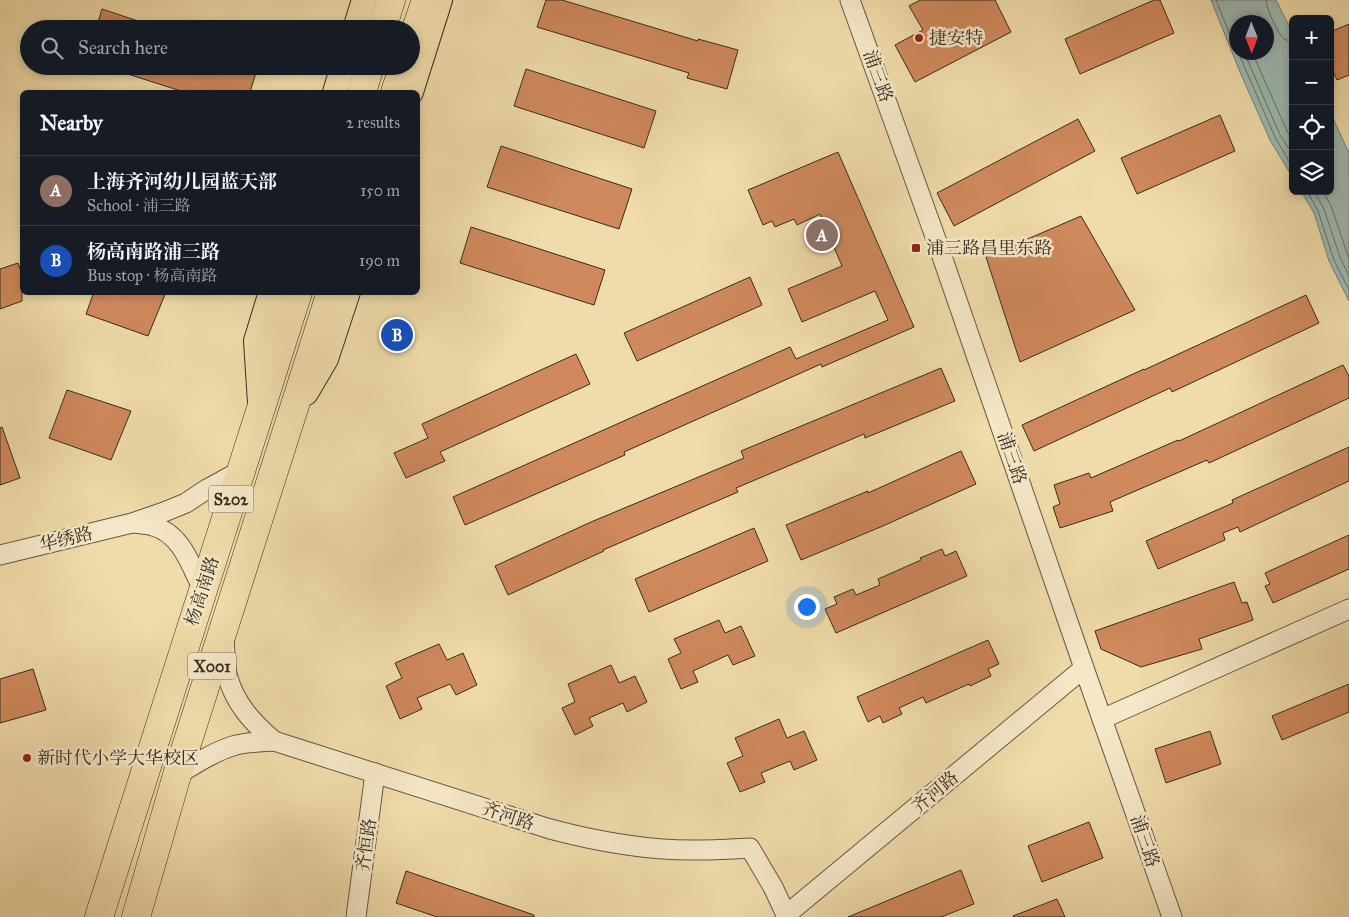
<!DOCTYPE html>
<meta charset="utf-8">
<style>
:root{--surface:#171b24;--page:#242831;--text:#f1f3f6;--muted:#9ea1a6;--line:#363941;--accent:#0b8043}
body{margin:0;font-family:"IM FELL Great Primer","Noto Serif SC",serif;background:var(--page);color:var(--text)}
.controls{position:absolute;right:15px;top:15px;display:grid;overflow:hidden;border-radius:8px;box-shadow:0 2px 8px #0003}
.controls button{width:45px;height:45px;display:grid;place-items:center;padding:0;border:0;border-bottom:1px solid var(--line);background:var(--surface);color:var(--text);font:25px sans-serif}
.compass{position:absolute;left:1229px;top:15px;width:45px;height:45px;border-radius:50%;background:var(--surface);box-shadow:0 2px 8px #0003;rotate:179deg}
.you{position:absolute;left:806px;top:606px;width:18px;height:18px;margin:-12px;border:4px solid #fff;border-radius:50%;background:#1a73e8;box-shadow:0 0 0 8px #1a73e833}
.badge{display:grid;place-items:center;width:32px;height:32px;border-radius:50%;background:var(--accent);color:#fff;font-size:16px;font-weight:700}
.pin{position:absolute;translate:-50% -50%;border:2px solid #fff;box-shadow:0 1px 5px #0006}
.list{margin:0;padding:0;list-style:none}
h2{display:flex;justify-content:space-between;align-items:center;height:65px;margin:0;padding:0 20px;font-size:21px}
h2 small{font-size:16px;font-weight:400;color:var(--muted)}
.list li{display:grid;grid-template-columns:32px 1fr auto;gap:15px;align-items:center;box-sizing:border-box;height:70px;padding:0 20px;border-top:1px solid var(--line)}
.list b{display:block;font-size:19px;white-space:nowrap}
.list p{margin:0;font-size:16px;white-space:nowrap;color:var(--muted)}
.list em{font-size:16px;font-style:normal;color:var(--muted)}
.icon{flex:none;width:28px;height:28px;fill:none;stroke:currentColor;stroke-width:2;stroke-linecap:round;stroke-linejoin:round}
.map{position:relative;flex:none;width:1349px;height:917px;overflow:hidden}
.search{position:absolute;background:var(--surface);box-shadow:0 2px 8px #0003;left:20px;top:20px;width:400px;height:55px;display:flex;align-items:center;gap:12px;box-sizing:border-box;padding:0 18px;border-radius:28px;color:var(--muted);font-size:19px}
.panel{position:absolute;background:var(--surface);box-shadow:0 2px 8px #0003;left:20px;top:90px;width:400px;height:205px;border-radius:8px}
.map>svg:first-child{display:block}
.water{fill:#9db9b2;stroke:#738178;fill-rule:evenodd}
.lines{fill:none;stroke-linecap:round;stroke-linejoin:round}
.shore{stroke:#69726a;stroke-width:1}
.building{fill:#cf895c;stroke:#352c22}
.minor-casing{stroke:#645844;stroke-width:21}
.major-casing{stroke:#352c22;stroke-width:26}
.highway-casing{stroke:#352c22;stroke-width:29}
.minor{stroke:#f5e8c8;stroke-width:19}
.major{stroke:#f0dcaa;stroke-width:24}
.highway{stroke:#f0dcaa;stroke-width:28}
.poi-dot{fill:#8f2418;stroke:#f5e8c8;stroke-width:2}
.labels{text-anchor:middle;stroke-width:5;stroke-linejoin:round;paint-order:stroke}
.shield{fill:#f5e8c8;stroke:#6f6454;stroke-width:1}
.shield-label{font-size:16px;font-weight:bold;fill:#352c22}
.poi-label{font-size:18px;fill:#352c22;stroke:#f5e8c8;text-anchor:start}
.street-label{font-size:18px;fill:#352c22;stroke:#f5e8c8}
</style>
<div class="map">
<svg width="1349" height="917" viewBox="0 0 1349 917">
<rect width="100%" height="100%" fill="#f0dcaa"/>
<filter id="stains"><feTurbulence type="fractalNoise" baseFrequency=".004" numOctaves="4"/><feColorMatrix values="0 0 0 0 .2 0 0 0 0 .09 0 0 0 0 .02 0 0 0 .5 -.17"/></filter>
<radialGradient id="worn" r=".72"><stop offset=".6" stop-color="#630" stop-opacity="0"/><stop offset="1" stop-color="#630" stop-opacity=".3"/></radialGradient>
<g class="water">
<path d="M1211,0H1276L1293,34V178L1270,140L1240,72ZM1236,22H1266V52H1236Z"/>
<polygon points="1330,112 1349,153 1349,301 1329,261 1314,213 1301,191 1330,191"/>
</g>
<g class="lines">
<g class="shore">
<polyline points="1216,0 1236,50"/>
<path d="M1266,0C1266,8 1278,34 1284,39C1288,41 1289,40 1293,41"/>
<polyline points="1238,52 1275,137 1293,168"/>
<polyline points="1244,52 1280,135 1293,155"/>
<polyline points="1252,52 1287,131 1293,141"/>
<polyline points="1307,191 1318,211 1334,260 1349,290"/>
<polyline points="1314,191 1324,209 1340,257 1349,276"/>
<polyline points="1323,191 1331,206 1349,259"/>
</g>
</g>
<g class="building">
<polygon points="546,0 562,0 698,41 698,39 738,50 727,89 687,78 689,73 537,27"/>
<polygon points="920,0 995,0 1011,32 915,82 895,45 923,30 909,6"/>
<polygon points="1154,0 1160,0 1174,33 1080,74 1065,39"/>
<polygon points="102,9 153,26 152,29 96,29"/>
<polygon points="1349,24 1349,75 1337,80 1330,65 1330,32"/>
<polygon points="113,66 258,66 250,92 184,92 112,69"/>
<polygon points="526,69 656,111 644,148 514,106"/>
<polygon points="1220,115 1235,151 1137,194 1121,158"/>
<polygon points="1078,119 1095,151 954,226 937,193"/>
<polygon points="501,146 632,189 619,229 487,187"/>
<polygon points="838,152 914,327 822,367 821,364 624,452 625,455 465,525 453,497 790,347 796,359 888,320 875,291 802,322 788,289 842,266 820,214 797,225 794,219 775,227 772,221 763,225 748,190"/>
<polygon points="1081,216 1135,310 1020,362 986,257"/>
<polygon points="471,227 605,270 594,305 460,263"/>
<polygon points="18,263 22,274 22,301 0,309 0,269"/>
<polygon points="750,277 762,305 637,361 624,333"/>
<polygon points="94,292 166,292 148,336 86,314"/>
<polygon points="1306,295 1319,323 1172,392 1170,388 1034,451 1022,425 1144,369 1144,370"/>
<polygon points="576,354 590,384 440,452 445,461 406,478 394,453 428,438 422,424"/>
<polygon points="1343,365 1349,376 1349,398 1209,463 1207,460 1110,502 1113,511 1060,528 1053,507 1060,504 1054,485 1089,473 1091,478 1178,440 1179,441"/>
<polygon points="941,368 955,401 865,438 864,434 736,488 738,492 603,550 604,551 508,595 495,566 591,522 744,458 741,451"/>
<polygon points="67,390 131,411 111,460 49,438"/>
<polygon points="2,427 20,478 0,485 0,428"/>
<polygon points="1349,447 1349,481 1240,532 1238,527 1223,533 1225,540 1158,569 1146,541 1233,503 1232,500"/>
<polygon points="961,451 976,484 883,526 801,560 786,525 868,491 868,493"/>
<polygon points="754,528 768,561 649,612 635,579"/>
<polygon points="1349,535 1349,569 1273,603 1265,586 1270,584 1265,573"/>
<polygon points="942,549 945,556 956,551 967,576 836,633 825,609 837,604 834,597 853,589 856,595 880,585 878,579 921,560 920,558"/>
<polygon points="1234,582 1242,603 1247,602 1253,620 1199,639 1202,649 1141,667 1101,649 1095,631"/>
<polygon points="719,620 725,633 741,626 755,656 733,665 728,655 693,671 698,682 681,689 668,659 681,653 674,639"/>
<polygon points="988,640 999,664 988,669 991,676 970,686 969,684 926,703 923,697 899,708 902,714 883,723 880,716 868,722 857,697"/>
<polygon points="439,644 447,660 463,653 477,685 456,695 450,684 417,698 422,709 400,719 386,686 402,678 395,663"/>
<polygon points="611,665 619,683 635,676 647,702 627,712 623,703 589,718 593,726 575,735 562,708 575,702 568,684"/>
<polygon points="33,669 46,710 0,723 0,679"/>
<polygon points="1349,684 1349,712 1282,740 1272,716"/>
<polygon points="779,719 787,738 804,731 817,760 794,770 790,761 761,773 765,782 740,792 727,763 743,756 735,738"/>
<polygon points="1210,731 1221,764 1166,783 1155,749"/>
<polygon points="1089,822 1103,858 1042,882 1028,846"/>
<polygon points="961,870 974,904 941,917 848,917"/>
<polygon points="406,871 534,915 534,917 437,917 396,903"/>
<polygon points="1057,899 1065,917 1013,917 1013,916"/>
</g>
<g class="lines">
<g class="minor-casing">
<g id="minor">
<polyline points="850,0 937,242 1084,668 1172,917"/>
<path d="M134,523C140,524 147,524 153,526C182,534 191,566 203,590"/>
<polyline points="0,555 132,523 164,512 186,503 207,489 240,471"/>
<path d="M224,639C225,651 225,663 227,674C234,703 253,723 274,741"/>
<polyline points="1102,719 1349,609"/>
<path d="M177,775C195,764 215,751 236,745C249,742 261,742 274,741L550,829C599,842 648,851 699,850C716,850 733,849 750,848L773,887L787,917"/>
<polyline points="786,915 1084,668"/>
<polyline points="356,917 375,773"/>
</g>
</g>
<g class="major-casing">
<g id="major">
<polyline points="355,29 364,0"/>
<polyline points="335,92 343,66"/>
<polyline points="411,92 440,0"/>
<polyline points="306,393 326,359 348,292"/>
<polyline points="260,403 256,341 271,292"/>
</g>
</g>
<g class="highway-casing">
<g id="highway">
<polyline points="382,29 391,0"/>
<polyline points="411,44 426,0"/>
<polyline points="362,92 370,66"/>
<polyline points="395,92 404,66"/>
<polyline points="99,917 298,292"/>
<polyline points="136,917 177,775 331,292"/>
</g>
</g>
<use href="#minor" class="minor"/>
<use href="#major" class="major"/>
<use href="#highway" class="highway"/>
</g>
<g class="poi-dot">
<circle cx="919" cy="38" r="5"/>
<rect x="911" y="243" width="10" height="10" rx="2.5"/>
<circle cx="27" cy="758" r="5"/>
</g>
<g class="labels">
<g class="shield">
<rect x="208.5" y="485.5" width="45" height="27" rx="4"/>
<rect x="188" y="652.5" width="48" height="27" rx="4"/>
</g>
<g class="shield-label">
<text x="231" y="505">S202</text>
<text x="212" y="672">X001</text>
</g>
<g class="poi-label">
<text x="929" y="44">捷安特</text>
<text x="926" y="254">浦三路昌里东路</text>
<text x="37" y="764">新时代小学大华校区</text>
</g>
<g class="street-label">
<text transform="translate(878 76) rotate(70)" y="6">浦三路</text>
<text transform="translate(1012 458) rotate(71)" y="6">浦三路</text>
<text transform="translate(66 539) rotate(-14)" y="6">华绣路</text>
<text transform="translate(202 591) rotate(-72)" y="6">杨高南路</text>
<text transform="translate(935 792) rotate(-40)" y="6">齐河路</text>
<text transform="translate(508 816) rotate(18)" y="6">齐河路</text>
<text transform="translate(1145 841) rotate(71)" y="6">浦三路</text>
<text transform="translate(366 845) rotate(-82)" y="6">齐恒路</text>
</g>
</g>
<rect width="100%" height="100%" filter="url(#stains)"/>
<rect width="100%" height="100%" fill="url(#worn)"/>
</svg>
<div class="controls">
<button>+</button>
<button>−</button>
<button><svg class="icon" aria-label="locate" viewBox="0 0 24 24"><circle cx="12" cy="12" r="6"/><path d="M12 2v4M12 18v4M2 12h4M18 12h4"/></svg></button>
<button><svg class="icon" aria-label="layers" viewBox="0 0 24 24"><path d="M12 4l9 5-9 5-9-5zM3 14l9 5 9-5"/></svg></button>
</div>
<svg class="compass" viewBox="-18 -18 36 36"><path d="M0-13l5 13h-10z" fill="#e53935"/><path d="M0 13l5-13h-10z" fill="#9ea1a6"/></svg>
<div class="you"></div>
<div class="pin badge" style="left:822px;top:235px;background:#8d6e63">A</div>
<div class="pin badge" style="left:397px;top:335px;background:#1a4fb4">B</div>
<div class="search"><svg class="icon" aria-label="search" viewBox="0 0 24 24"><circle cx="10" cy="10" r="6"/><path d="M15 15l6 6"/></svg>Search here</div>
<section class="panel">
<h2>Nearby<small>2 results</small></h2>
<ul class="list">
<li><span class="badge" style="background:#8d6e63">A</span><div><b>上海齐河幼儿园蓝天部</b><p>School · 浦三路</p></div><em>150 m</em></li>
<li><span class="badge" style="background:#1a4fb4">B</span><div><b>杨高南路浦三路</b><p>Bus stop · 杨高南路</p></div><em>190 m</em></li>
</ul>
</section>
</div>
